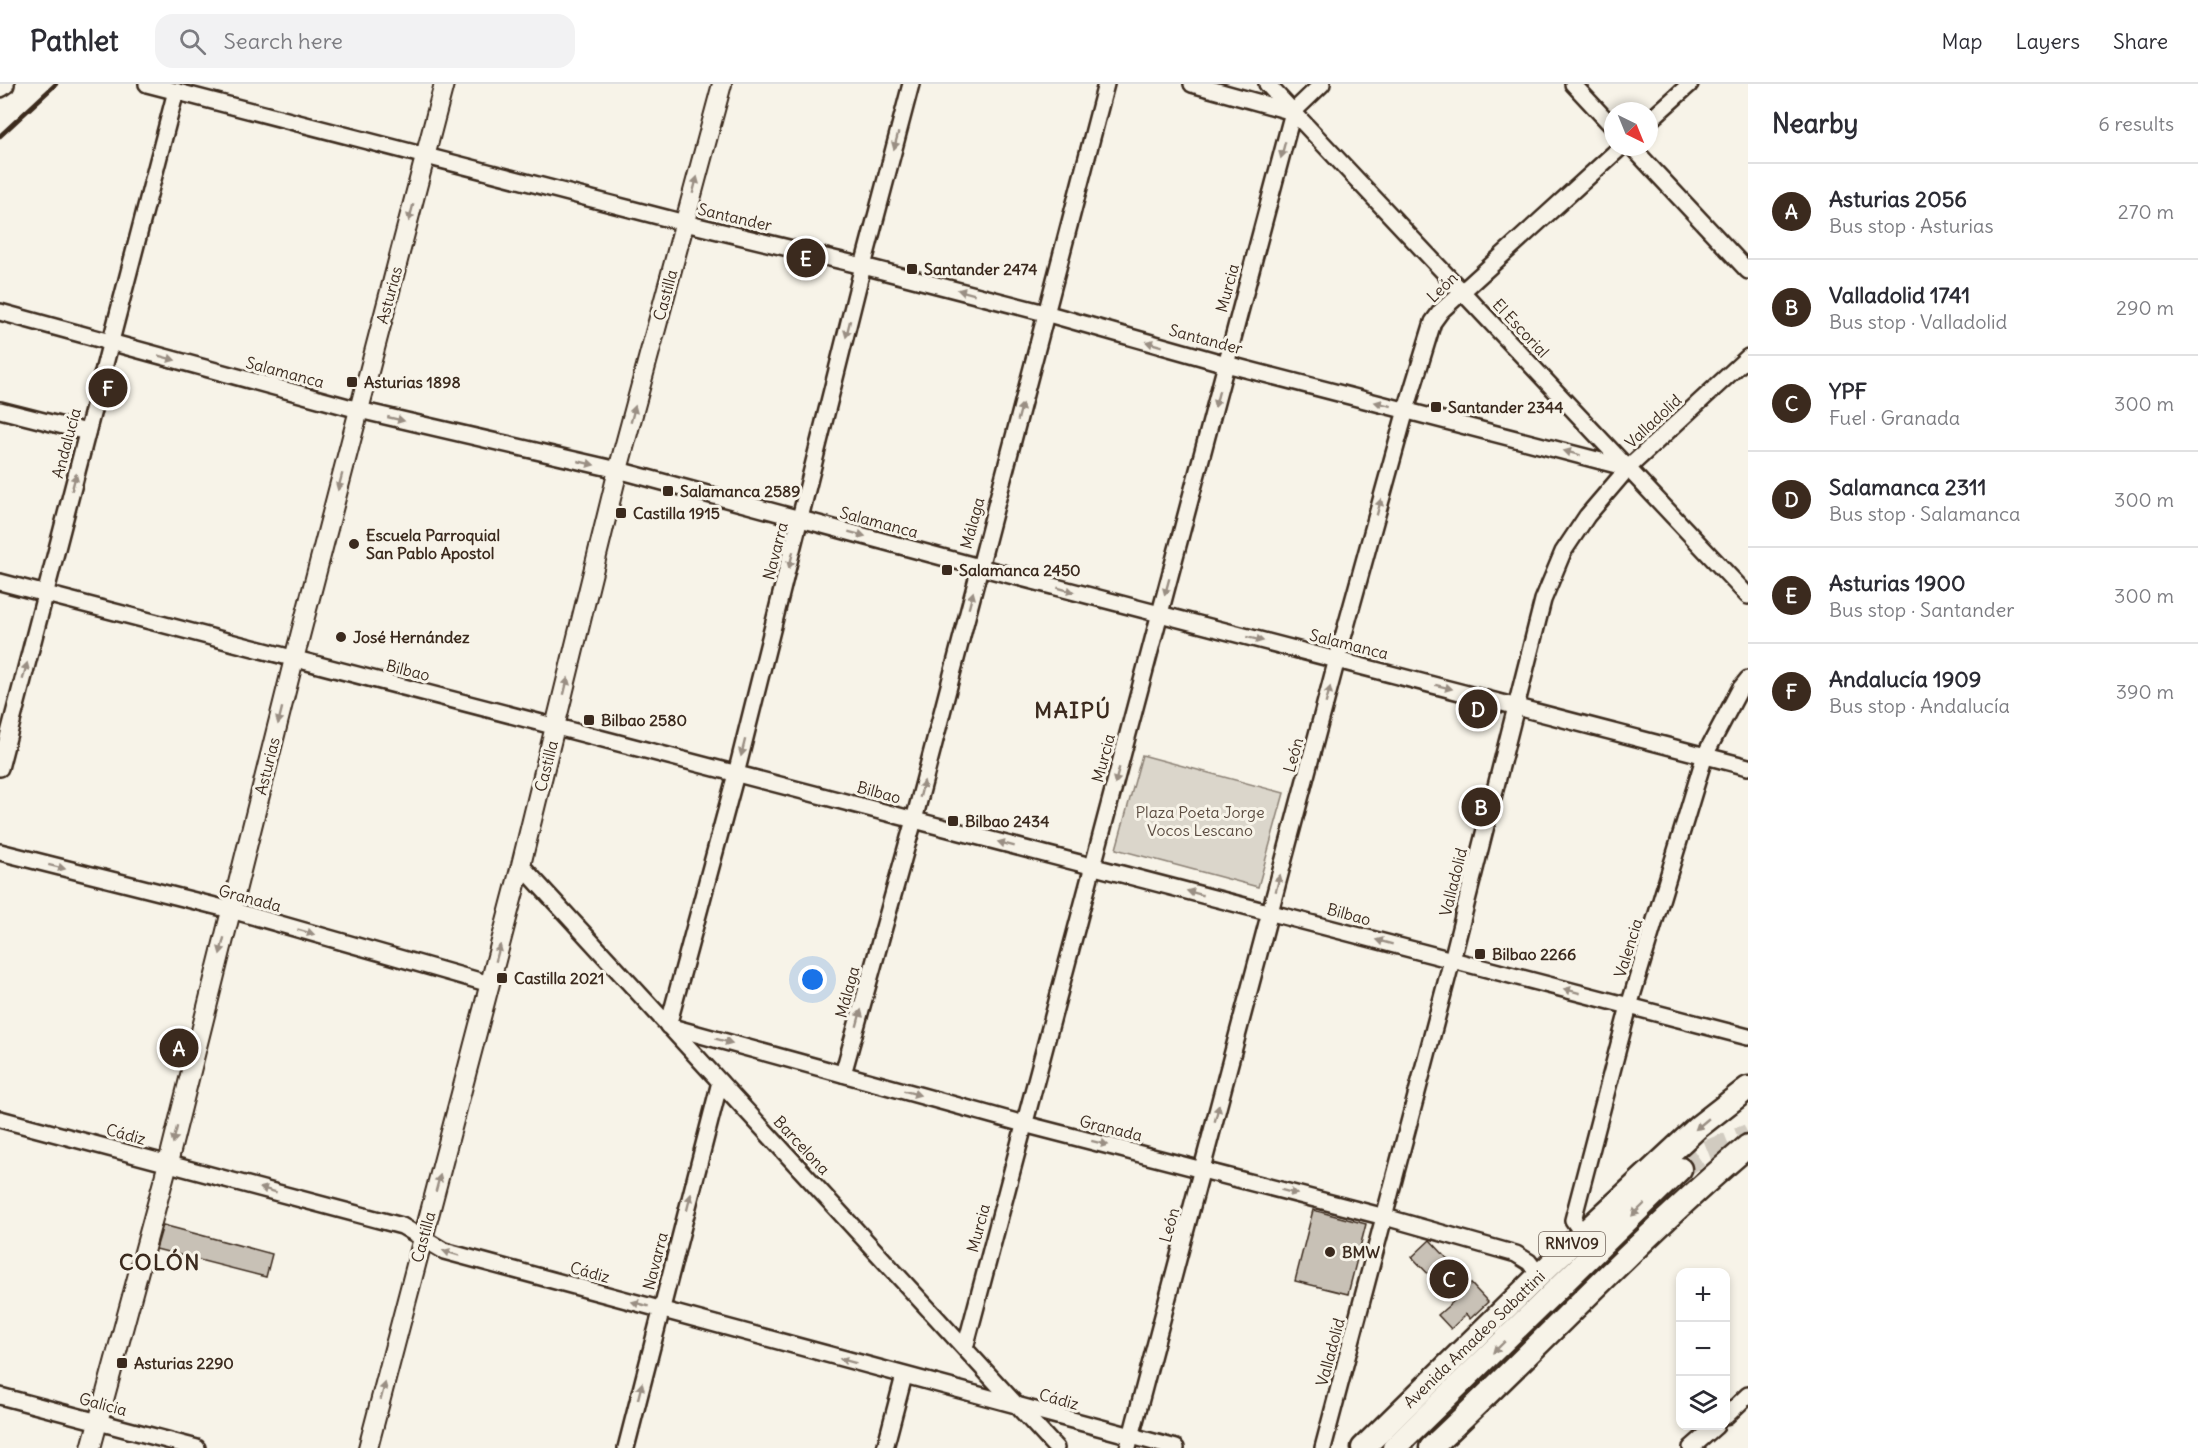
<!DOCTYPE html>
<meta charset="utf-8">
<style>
:root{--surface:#fff;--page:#f2f2f3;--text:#2b2b33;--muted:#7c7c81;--line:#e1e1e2;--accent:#3b2a1e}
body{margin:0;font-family:Delius,sans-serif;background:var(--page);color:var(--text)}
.controls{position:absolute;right:18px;bottom:18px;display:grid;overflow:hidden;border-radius:12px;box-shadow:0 3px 9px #0003}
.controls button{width:54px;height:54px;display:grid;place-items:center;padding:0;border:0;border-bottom:2px solid var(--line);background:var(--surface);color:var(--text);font:30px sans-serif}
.compass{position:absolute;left:1604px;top:18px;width:54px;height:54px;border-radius:50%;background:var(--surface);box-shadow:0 3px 9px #0003;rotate:137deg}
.you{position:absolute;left:813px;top:896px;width:21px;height:21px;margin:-15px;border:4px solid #fff;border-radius:50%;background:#1a73e8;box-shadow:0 0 0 9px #1a73e833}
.badge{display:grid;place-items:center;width:39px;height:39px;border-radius:50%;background:var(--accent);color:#fff;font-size:20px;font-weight:700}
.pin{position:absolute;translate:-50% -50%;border:3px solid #fff;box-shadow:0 2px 6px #0006}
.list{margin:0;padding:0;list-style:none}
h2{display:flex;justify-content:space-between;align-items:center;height:78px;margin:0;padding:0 24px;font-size:26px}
h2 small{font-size:20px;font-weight:400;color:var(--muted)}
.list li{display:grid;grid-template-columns:39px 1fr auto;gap:18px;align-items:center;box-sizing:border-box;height:96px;padding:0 24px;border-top:2px solid var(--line)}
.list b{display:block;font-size:22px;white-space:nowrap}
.list p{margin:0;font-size:20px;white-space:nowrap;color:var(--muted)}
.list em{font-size:20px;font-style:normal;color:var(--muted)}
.icon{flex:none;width:33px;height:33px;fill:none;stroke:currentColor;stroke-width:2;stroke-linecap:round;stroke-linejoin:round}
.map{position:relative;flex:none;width:1748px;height:1364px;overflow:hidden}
header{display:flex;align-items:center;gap:36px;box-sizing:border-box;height:84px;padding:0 30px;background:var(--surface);border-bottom:2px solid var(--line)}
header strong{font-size:28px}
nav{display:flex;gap:33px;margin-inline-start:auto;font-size:21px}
.search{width:420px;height:54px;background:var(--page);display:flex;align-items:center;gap:15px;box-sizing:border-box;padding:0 21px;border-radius:18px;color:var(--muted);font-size:22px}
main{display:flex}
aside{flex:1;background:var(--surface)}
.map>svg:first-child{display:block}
.green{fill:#dbd6cb;stroke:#8b8074;stroke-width:1.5}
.building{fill:#c8c1b6;stroke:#3b2a1e;stroke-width:1.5}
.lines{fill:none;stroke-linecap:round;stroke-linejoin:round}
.primary-tunnel{stroke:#d1cbc0;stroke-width:22;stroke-dasharray:22 11;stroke-linecap:butt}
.minor-casing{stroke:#3b2a1e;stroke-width:20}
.tertiary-casing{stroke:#3b2a1e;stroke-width:22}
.secondary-casing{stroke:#3b2a1e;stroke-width:26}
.primary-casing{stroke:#3b2a1e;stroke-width:27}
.minor{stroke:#f7f3e8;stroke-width:15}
.tertiary{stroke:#f7f3e8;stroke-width:18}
.secondary{stroke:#f7f3e8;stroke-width:21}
.primary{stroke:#f7f3e8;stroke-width:22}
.rail{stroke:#3b2a1e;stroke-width:4.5}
.oneway{fill:#998e83}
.poi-dot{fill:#3b2a1e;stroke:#f7f3e8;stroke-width:2}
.labels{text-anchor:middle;stroke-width:6;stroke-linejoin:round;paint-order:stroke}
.shield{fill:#f7f3e8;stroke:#73665b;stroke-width:1.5}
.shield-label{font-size:15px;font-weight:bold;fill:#3b2a1e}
.street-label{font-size:16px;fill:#3b2a1e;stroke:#f7f3e8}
.poi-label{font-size:16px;font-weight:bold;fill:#3b2a1e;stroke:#f7f3e8;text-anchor:start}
.park-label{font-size:16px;fill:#5b4c41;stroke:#f7f3e8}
.district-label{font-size:22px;font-weight:bold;letter-spacing:1.5px;fill:#3b2a1e;stroke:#f7f3e8}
</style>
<header>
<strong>Pathlet</strong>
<div class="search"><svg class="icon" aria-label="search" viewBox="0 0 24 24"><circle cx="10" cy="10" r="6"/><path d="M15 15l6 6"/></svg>Search here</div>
<nav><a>Map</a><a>Layers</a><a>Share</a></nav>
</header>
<main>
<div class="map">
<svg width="1748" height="1364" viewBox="0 0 1748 1364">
<rect width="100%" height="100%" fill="#f7f3e8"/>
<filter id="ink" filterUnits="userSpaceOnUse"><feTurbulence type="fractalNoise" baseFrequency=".0167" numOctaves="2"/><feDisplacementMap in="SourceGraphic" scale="12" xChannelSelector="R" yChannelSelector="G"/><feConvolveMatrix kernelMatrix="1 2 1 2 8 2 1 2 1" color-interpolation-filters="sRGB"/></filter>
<g filter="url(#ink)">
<polygon class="green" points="1142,671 1284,709 1258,803 1116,765"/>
<g class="building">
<polygon points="1313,1126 1366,1140 1348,1210 1295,1197"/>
<polygon points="163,1141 272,1170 266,1193 156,1165"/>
<polygon points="1430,1156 1488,1218 1470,1235 1466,1230 1451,1245 1438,1231 1454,1217 1412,1173"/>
</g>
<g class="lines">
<polyline class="primary-tunnel" points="1680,1085 1705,1068 1748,1051"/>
<g class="minor-casing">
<g id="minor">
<polyline points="147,0 685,139 863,182 1045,229 1226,280 1628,384"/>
<polyline points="911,0 863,182 736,690 668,942 1024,1040 1385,1133 1516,1170 1529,1178 1539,1191"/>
<polyline points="1192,0 1293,28"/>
<polyline points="1267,0 1748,512"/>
<polyline points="1573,0 1613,43"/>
<polyline points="1649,37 1690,0"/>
<polyline points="1632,63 1748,187"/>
<polyline points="0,228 359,326 618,386 979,483 1748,683"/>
<polyline points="0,326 87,348"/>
<polyline points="0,498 1748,953"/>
<polyline points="0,684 176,7"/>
<polyline points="0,768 231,826 490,900"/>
<polyline points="521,781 1056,1364"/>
<polyline points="843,990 914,736 1106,0"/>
<polyline points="0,1035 402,1142 444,1167 1176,1364"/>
<polyline points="1583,1150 1573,1136 1629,922 1705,671 1740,605 1748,595"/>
<polyline points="965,1264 1293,28 1322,0"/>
<polyline points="0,1312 197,1364"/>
<polyline points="1726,1332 1748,1311"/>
<polyline points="626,1364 720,998"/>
<polyline points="885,1364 904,1292"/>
<polyline points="1128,1364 1337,575 1406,326 1433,238 1441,227 1621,63"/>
<polyline points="1323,1364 1452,876 1543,516 1563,468 1587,432 1628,384 1748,273"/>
<polyline points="1691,1364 1716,1342"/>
</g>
</g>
<g class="tertiary-casing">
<g id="tertiary">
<polyline points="91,1364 168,1079 294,575 444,0"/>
<polyline points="368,1364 521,781 618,386 722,0"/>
</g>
</g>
<g class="secondary-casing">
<polyline id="secondary" points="0,2 3,0"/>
</g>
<g class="primary-casing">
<g id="primary">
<polyline points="1363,1364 1559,1172 1698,1043 1748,1004"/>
<polyline points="1394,1364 1680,1085"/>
<path d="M1431,1364C1538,1264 1637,1156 1748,1062"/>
</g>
</g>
<use href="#minor" class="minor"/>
<use href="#tertiary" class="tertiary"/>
<use href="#secondary" class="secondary"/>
<use href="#primary" class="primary"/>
<polyline class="rail" points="0,52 56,0"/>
</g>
<defs><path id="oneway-solid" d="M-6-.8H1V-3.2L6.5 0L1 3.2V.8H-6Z" transform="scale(1.5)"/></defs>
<g class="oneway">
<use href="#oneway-solid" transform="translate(896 57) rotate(105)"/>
<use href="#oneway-solid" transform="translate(1283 66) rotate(105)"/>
<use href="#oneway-solid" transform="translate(695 101) rotate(-75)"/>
<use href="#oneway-solid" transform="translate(411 129) rotate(105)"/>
<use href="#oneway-solid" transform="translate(966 208) rotate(-165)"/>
<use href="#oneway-solid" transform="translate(848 245) rotate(104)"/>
<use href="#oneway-solid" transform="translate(1154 260) rotate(-164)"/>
<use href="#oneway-solid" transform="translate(167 274) rotate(15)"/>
<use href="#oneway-solid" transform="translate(1217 315) rotate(105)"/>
<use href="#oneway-solid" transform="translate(1383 320) rotate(-166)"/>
<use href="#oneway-solid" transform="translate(1020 328) rotate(-75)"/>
<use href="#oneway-solid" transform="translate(633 330) rotate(-75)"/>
<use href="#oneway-solid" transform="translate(396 335) rotate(13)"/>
<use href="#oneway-solid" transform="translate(1572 369) rotate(-165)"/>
<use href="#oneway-solid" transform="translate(586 379) rotate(13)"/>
<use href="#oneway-solid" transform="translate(74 398) rotate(-75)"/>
<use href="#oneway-solid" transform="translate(340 398) rotate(105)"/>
<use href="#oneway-solid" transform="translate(1379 423) rotate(-75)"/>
<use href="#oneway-solid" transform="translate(857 450) rotate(15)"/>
<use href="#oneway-solid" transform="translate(791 476) rotate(104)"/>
<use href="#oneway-solid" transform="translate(1167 503) rotate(105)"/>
<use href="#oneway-solid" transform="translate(1066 506) rotate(15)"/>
<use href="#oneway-solid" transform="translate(971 516) rotate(-75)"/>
<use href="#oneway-solid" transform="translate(1255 555) rotate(14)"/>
<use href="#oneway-solid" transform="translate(25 587) rotate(-75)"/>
<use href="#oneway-solid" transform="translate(566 602) rotate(-76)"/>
<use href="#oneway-solid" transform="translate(1444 603) rotate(14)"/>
<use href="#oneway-solid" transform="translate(1328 611) rotate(-75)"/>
<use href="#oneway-solid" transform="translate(280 632) rotate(104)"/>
<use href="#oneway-solid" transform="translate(743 664) rotate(104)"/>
<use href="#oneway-solid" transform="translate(1117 692) rotate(105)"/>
<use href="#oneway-solid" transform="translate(922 705) rotate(-75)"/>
<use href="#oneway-solid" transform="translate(1006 760) rotate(-165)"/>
<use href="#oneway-solid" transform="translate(57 783) rotate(14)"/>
<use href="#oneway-solid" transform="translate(1278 799) rotate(-75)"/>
<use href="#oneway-solid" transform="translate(1195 809) rotate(-165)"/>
<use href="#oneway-solid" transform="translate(306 848) rotate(16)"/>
<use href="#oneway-solid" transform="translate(1384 858) rotate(-165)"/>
<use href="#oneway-solid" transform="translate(222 862) rotate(104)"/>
<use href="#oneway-solid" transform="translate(498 869) rotate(-75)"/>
<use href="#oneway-solid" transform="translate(1572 907) rotate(-165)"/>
<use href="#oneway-solid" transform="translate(859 934) rotate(-75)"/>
<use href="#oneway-solid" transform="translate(724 957) rotate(15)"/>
<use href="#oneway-solid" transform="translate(912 1009) rotate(15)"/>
<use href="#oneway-solid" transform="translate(1217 1029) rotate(-75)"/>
<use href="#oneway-solid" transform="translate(1702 1040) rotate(140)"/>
<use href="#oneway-solid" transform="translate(175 1051) rotate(104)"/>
<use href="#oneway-solid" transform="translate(1100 1059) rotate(14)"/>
<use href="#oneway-solid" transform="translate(438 1099) rotate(-75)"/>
<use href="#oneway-solid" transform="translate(268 1106) rotate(-165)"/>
<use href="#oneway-solid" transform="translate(1289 1108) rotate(15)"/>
<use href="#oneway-solid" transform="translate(689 1118) rotate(-76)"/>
<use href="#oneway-solid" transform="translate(1638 1126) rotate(136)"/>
<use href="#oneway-solid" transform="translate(451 1169) rotate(-163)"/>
<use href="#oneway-solid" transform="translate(640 1220) rotate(-165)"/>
<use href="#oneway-solid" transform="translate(1499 1263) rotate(136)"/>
<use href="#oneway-solid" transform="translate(848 1277) rotate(-165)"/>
<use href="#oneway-solid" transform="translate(383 1307) rotate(-75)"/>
<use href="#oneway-solid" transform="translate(640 1307) rotate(-76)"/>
</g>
</g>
<g class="poi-dot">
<rect x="906" y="179" width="12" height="12" rx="3"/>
<rect x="346" y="292" width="12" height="12" rx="3"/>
<rect x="1430" y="317" width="12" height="12" rx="3"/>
<rect x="662" y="401" width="12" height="12" rx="3"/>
<rect x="615" y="423" width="12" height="12" rx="3"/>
<circle cx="354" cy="460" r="6"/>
<rect x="941" y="480" width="12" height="12" rx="3"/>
<circle cx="341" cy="553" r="6"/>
<rect x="583" y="630" width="12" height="12" rx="3"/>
<rect x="947" y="731" width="12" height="12" rx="3"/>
<rect x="1474" y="864" width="12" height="12" rx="3"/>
<rect x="496" y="888" width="12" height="12" rx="3"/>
<circle cx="1330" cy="1168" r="6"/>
<rect x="116" y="1273" width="12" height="12" rx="3"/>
</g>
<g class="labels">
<rect class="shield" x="1539" y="1148" width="66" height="24" rx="4.5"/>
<g class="shield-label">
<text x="1572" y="1165">RN1V09</text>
</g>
<g class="street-label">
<text transform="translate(735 133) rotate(13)" y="6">Santander</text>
<text transform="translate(1442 203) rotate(-44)" y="6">León</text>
<text transform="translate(1227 204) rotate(-75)" y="6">Murcia</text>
<text transform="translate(389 211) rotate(-75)" y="6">Asturias</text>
<text transform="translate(665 211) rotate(-75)" y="6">Castilla</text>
<text transform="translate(1521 244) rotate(47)" y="6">El Escorial</text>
<text transform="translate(1206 255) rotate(15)" y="6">Santander</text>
<text transform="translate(285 288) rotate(15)" y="6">Salamanca</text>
<text transform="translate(1653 337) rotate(-43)" y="6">Valladolid</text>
<text transform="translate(66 359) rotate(-75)" y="6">Andalucía</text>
<text transform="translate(879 438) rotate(15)" y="6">Salamanca</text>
<text transform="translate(972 439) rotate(-75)" y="6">Málaga</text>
<text transform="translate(775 467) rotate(-76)" y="6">Navarra</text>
<text transform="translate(1349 560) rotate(14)" y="6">Salamanca</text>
<text transform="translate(408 586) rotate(14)" y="6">Bilbao</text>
<text transform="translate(1293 671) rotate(-75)" y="6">León</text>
<text transform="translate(1103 674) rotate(-75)" y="6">Murcia</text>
<text transform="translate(267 682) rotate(-76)" y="6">Asturias</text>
<text transform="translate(546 682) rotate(-76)" y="6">Castilla</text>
<text transform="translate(879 708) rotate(15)" y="6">Bilbao</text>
<text transform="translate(1453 798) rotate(-76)" y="6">Valladolid</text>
<text transform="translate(250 814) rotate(15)" y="6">Granada</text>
<text transform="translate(1349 830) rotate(15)" y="6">Bilbao</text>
<text transform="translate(1628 864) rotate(-73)" y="6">Valencia</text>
<text transform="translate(847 908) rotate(-75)" y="6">Málaga</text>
<text transform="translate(1111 1044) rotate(14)" y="6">Granada</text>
<text transform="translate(126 1050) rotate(15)" y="6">Cádiz</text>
<text transform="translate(802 1061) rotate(47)" y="6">Barcelona</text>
<text transform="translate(1169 1141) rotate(-75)" y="6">León</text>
<text transform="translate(978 1144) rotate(-75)" y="6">Murcia</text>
<text transform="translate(423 1153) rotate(-75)" y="6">Castilla</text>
<text transform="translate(655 1177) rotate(-76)" y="6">Navarra</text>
<text transform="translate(590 1188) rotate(15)" y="6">Cádiz</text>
<text transform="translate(1474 1255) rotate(-44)" y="6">Avenida Amadeo Sabattini</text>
<text transform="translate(1330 1268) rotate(-75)" y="6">Valladolid</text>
<text transform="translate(1059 1315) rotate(15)" y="6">Cádiz</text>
<text transform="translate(103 1320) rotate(15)" y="6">Galicia</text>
</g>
<g class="poi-label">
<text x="924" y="191">Santander 2474</text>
<text x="364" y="304">Asturias 1898</text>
<text x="1448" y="329">Santander 2344</text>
<text x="680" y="413">Salamanca 2589</text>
<text x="633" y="435">Castilla 1915</text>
<text x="366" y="457">Escuela Parroquial<tspan x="366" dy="18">San Pablo Apostol</tspan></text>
<text x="959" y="492">Salamanca 2450</text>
<text x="353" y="559">José Hernández</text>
<text x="601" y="642">Bilbao 2580</text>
<text x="965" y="743">Bilbao 2434</text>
<text x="1492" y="876">Bilbao 2266</text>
<text x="514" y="900">Castilla 2021</text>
<text x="1342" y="1174">BMW</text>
<text x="134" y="1285">Asturias 2290</text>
</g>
<g class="park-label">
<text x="1200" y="734">Plaza Poeta Jorge<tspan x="1200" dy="18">Vocos Lescano</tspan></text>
</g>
<g class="district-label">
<text x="1073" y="634">MAIPÚ</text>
<text x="160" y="1186">COLÓN</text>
</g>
</g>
</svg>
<div class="controls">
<button>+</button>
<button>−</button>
<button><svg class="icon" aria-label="layers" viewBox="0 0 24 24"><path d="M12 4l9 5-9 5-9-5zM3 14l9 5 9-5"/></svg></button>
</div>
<svg class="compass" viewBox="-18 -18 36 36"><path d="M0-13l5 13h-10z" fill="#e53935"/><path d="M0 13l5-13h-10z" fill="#7c7c81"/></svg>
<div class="you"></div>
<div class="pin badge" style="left:179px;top:964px">A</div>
<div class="pin badge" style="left:1481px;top:723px">B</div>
<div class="pin badge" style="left:1449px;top:1195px">C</div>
<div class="pin badge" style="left:1478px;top:625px">D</div>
<div class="pin badge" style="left:806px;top:174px">E</div>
<div class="pin badge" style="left:108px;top:304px">F</div>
</div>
<aside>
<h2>Nearby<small>6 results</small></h2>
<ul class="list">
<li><span class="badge">A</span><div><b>Asturias 2056</b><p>Bus stop · Asturias</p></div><em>270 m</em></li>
<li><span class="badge">B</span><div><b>Valladolid 1741</b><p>Bus stop · Valladolid</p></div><em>290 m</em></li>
<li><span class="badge">C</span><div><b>YPF</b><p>Fuel · Granada</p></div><em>300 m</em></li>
<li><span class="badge">D</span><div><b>Salamanca 2311</b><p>Bus stop · Salamanca</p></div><em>300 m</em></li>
<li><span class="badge">E</span><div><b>Asturias 1900</b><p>Bus stop · Santander</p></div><em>300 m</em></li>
<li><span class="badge">F</span><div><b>Andalucía 1909</b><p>Bus stop · Andalucía</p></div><em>390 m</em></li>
</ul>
</aside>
</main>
